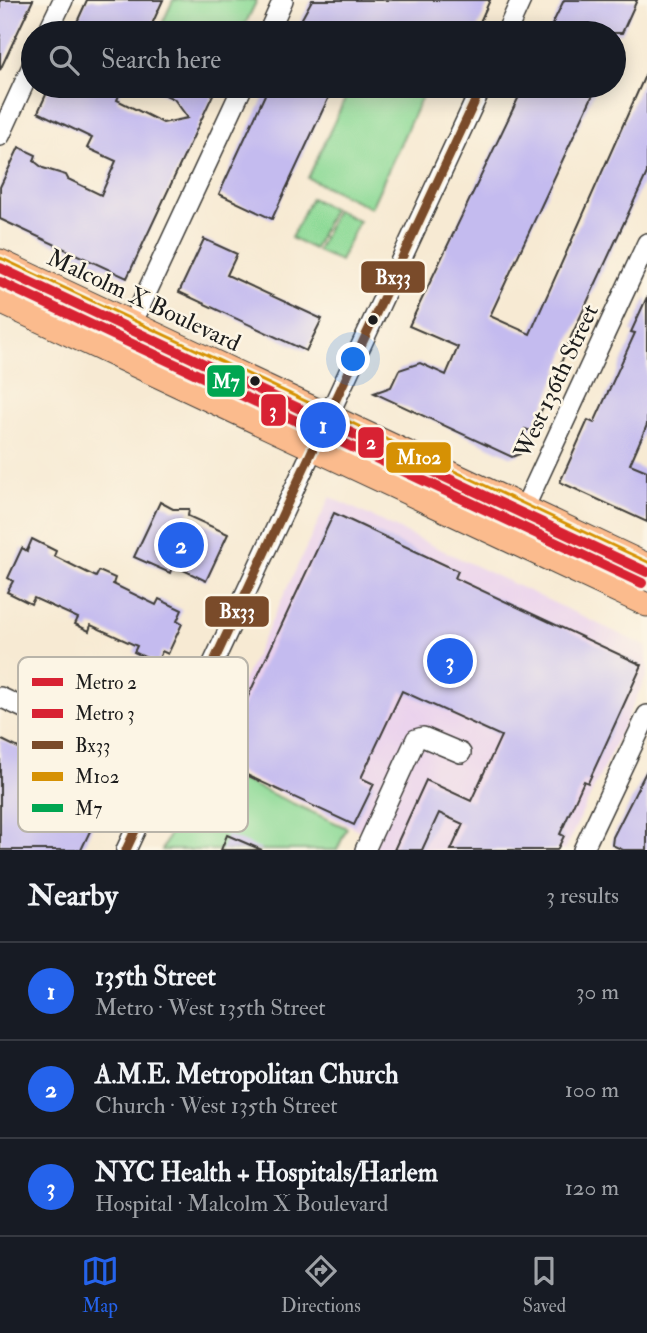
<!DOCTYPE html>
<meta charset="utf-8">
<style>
:root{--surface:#171b24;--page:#20242c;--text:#f1f3f6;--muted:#9ea1a6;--line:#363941;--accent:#2563eb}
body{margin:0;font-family:"IM FELL Double Pica",serif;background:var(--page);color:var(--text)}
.you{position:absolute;left:354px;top:360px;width:24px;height:24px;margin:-18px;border:5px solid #fff;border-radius:50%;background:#1a73e8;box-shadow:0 0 0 10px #1a73e833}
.badge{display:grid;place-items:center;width:46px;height:46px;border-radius:50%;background:var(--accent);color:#fff;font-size:23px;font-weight:700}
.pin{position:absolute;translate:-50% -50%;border:4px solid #fff;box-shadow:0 2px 7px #0006}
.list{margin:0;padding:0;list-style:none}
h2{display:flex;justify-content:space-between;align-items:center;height:91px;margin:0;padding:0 28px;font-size:30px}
h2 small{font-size:23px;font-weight:400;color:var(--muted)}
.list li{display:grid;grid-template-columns:46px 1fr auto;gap:21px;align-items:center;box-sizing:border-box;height:98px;padding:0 28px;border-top:2px solid var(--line)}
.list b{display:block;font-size:26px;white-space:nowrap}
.list p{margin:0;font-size:23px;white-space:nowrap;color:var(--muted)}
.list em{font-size:23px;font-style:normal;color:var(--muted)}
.icon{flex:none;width:38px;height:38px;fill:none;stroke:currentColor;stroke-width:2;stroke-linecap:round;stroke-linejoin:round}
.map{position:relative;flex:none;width:647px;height:850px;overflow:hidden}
.search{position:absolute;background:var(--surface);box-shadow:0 4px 18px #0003;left:21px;right:21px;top:21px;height:77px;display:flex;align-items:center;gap:18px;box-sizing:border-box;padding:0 24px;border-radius:38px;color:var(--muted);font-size:26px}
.sheet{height:385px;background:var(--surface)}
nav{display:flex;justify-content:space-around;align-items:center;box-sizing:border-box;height:98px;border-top:2px solid var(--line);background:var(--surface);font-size:19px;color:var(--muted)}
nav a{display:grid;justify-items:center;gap:4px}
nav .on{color:var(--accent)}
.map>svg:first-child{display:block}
.built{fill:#ead1ed}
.green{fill:#8eda97;stroke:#557b5a;stroke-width:2}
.building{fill:#c4bbef}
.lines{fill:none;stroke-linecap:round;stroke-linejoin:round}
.minor-casing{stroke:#3d3b37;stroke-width:22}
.major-casing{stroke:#3d3b37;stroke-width:25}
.minor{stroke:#fff;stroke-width:19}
.major{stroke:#fbbb8d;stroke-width:23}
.bus-1-casing{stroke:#fcf5e5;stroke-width:14}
.bus-2-casing{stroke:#fcf5e5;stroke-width:14}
.bus-3-casing{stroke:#fcf5e5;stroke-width:14}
.bus-1{stroke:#7a4b2a;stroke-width:9}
.bus-2{stroke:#d69104;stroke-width:9}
.bus-3{stroke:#00a651;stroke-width:9}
.metro-1-casing{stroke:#fcf5e5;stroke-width:16}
.metro-2-casing{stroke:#fcf5e5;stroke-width:16}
.metro-1{stroke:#d82233;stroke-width:10}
.metro-2{stroke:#d82233;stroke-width:10}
.bus-dot{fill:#1c1c1c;stroke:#fcf5e5;stroke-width:2.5}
.labels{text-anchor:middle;stroke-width:5;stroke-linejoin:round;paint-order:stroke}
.street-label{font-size:24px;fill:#1c1c1c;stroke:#fcf5e5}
.key{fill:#fcf5e5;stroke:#b9b4a9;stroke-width:2}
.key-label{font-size:19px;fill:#1c1c1c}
.line-badge{stroke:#fcf5e5;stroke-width:2.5}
.badge-label{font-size:19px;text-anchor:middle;font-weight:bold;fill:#fff}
</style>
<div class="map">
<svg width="647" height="850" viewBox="0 0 647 850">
<rect width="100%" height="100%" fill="#fcf5e5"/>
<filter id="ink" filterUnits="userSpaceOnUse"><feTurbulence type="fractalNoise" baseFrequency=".0143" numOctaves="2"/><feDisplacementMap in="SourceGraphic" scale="14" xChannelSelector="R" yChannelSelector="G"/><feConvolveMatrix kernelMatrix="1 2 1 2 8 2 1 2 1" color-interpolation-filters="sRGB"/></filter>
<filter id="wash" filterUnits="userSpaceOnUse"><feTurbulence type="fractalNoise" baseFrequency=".00686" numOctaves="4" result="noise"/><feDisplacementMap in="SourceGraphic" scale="28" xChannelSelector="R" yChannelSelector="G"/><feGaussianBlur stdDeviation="1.57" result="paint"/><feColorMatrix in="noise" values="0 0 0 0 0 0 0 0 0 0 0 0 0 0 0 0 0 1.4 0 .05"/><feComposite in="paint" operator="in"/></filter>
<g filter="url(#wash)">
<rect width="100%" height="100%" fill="#f7ead3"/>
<polygon class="built" points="330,497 647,647 647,675 565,850 355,850 363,832 207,758"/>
<g class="green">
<polygon points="173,0 257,0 241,33 158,33"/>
<polygon points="351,86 412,86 424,92 371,208 308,178"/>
<polygon points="311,198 333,209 314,249 291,238"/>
<polygon points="336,210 359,221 340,261 317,251"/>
<polygon points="202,762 347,828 337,850 162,850"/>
</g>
<g id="blocks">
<g class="building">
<polygon points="0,0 33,0 0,70"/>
<polygon points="87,0 163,0 148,33 72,33"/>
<polygon points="312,0 490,0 475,33 294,33"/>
<polygon points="564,0 637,0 622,33 548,33"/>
<polygon points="647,71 647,173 571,337 548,397 531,431 525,429 518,446 520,454 512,457 374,393 391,387 399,370 420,363 446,375 458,347 409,326 524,86 597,86 490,316 530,334"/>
<polygon points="50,86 123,86 117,100 163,123 188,118 174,99 147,86 217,86 127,278 0,219 0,187 19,147 36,155 34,161 43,168 66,175 68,179 101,195 116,161 87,148 92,138 38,112"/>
<polygon points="269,86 334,86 272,219 219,194"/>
<polygon points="204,239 237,254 227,275 322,319 306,351 179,292"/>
<polygon points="647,297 647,425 630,464 647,471 647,522 560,482 588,420 594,423 635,333 631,332"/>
<polygon points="160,502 173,509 189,509 188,516 228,534 206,581 173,565 170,573 134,557"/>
<polygon points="334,513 458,571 455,578 642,665 588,783 584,781 560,834 564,836 557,850 451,850 463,824 439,813 422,850 394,850 426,780 471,801 501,736 402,691 361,778 374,784 354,825 210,758 230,716 237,720"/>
<polygon points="32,539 56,551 54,556 96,577 99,571 115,578 113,584 156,605 159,599 182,610 177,621 182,624 168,654 162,651 157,663 134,652 137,646 91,625 89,631 75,624 78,618 34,598 31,604 7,592 13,581 8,578 22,548 27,551"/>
<polygon points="0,739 39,758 43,750 113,783 81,850 0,850"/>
<polygon points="647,770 647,850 623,850 612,845 613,837"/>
<polygon points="227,835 262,850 221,850"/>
</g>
</g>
</g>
<g filter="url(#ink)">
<use href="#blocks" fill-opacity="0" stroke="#3d3b37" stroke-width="2"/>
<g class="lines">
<g class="minor-casing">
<g id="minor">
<polyline points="47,33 63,0"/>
<polyline points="268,33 283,0"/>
<polyline points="506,33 521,0"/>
<polyline points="0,136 33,64"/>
<polyline points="117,356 243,86"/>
<polyline points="509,541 647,243"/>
<polyline points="0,697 162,773"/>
<polyline points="126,850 482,86"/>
<polyline points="365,850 416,739 423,737 461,753"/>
<polyline points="583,850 647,715"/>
</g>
</g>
<g class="major-casing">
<g id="major">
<polyline points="0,261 647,565"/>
<polyline points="0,302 647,605"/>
</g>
</g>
<use href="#minor" class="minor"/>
<use href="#major" class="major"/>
<g class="bus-1-casing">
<polyline id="bus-1" points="126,850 482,86"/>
</g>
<g class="bus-2-casing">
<polyline id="bus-2" points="0,261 647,565"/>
</g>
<g class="bus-3-casing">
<polyline id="bus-3" points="0,275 642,576"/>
</g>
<use href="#bus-1" class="bus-1"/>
<use href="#bus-2" class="bus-2"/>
<use href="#bus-3" class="bus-3"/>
<g class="metro-1-casing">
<polyline id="metro-1" points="0,268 647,572"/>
</g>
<g class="metro-2-casing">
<polyline id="metro-2" points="0,282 642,583"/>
</g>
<use href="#metro-1" class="metro-1"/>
<use href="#metro-2" class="metro-2"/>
</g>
</g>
<g class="bus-dot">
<circle cx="373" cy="320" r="6"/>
<circle cx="255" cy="381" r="6"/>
</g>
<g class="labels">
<g class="street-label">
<text transform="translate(144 300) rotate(25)" y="8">Malcolm X Boulevard</text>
<text transform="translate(556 381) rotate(-65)" y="8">West 136th Street</text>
</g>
</g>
<rect x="18" y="657" width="230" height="175" rx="10" class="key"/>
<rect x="32" y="678" width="31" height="8" fill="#d82233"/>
<rect x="32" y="709" width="31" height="9" fill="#d82233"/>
<rect x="32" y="741" width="31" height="8" fill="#7a4b2a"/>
<rect x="32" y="772" width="31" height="9" fill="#d69104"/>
<rect x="32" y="804" width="31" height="8" fill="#00a651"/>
<g class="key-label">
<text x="75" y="689">Metro 2</text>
<text x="75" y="720">Metro 3</text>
<text x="75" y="752">Bx33</text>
<text x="75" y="783">M102</text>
<text x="75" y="815">M7</text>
</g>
<g class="line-badge">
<rect x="360" y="260" width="66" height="34" rx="7" fill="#7a4b2a"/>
<rect x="206" y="364" width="40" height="34" rx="7" fill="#00a651"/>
<rect x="260" y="393" width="27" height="34" rx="7" fill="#d82233"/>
<rect x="357" y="426" width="28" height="33" rx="7" fill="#d82233"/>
<rect x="385" y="441" width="67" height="33" rx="7" fill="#d69104"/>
<rect x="204" y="595" width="66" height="33" rx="7" fill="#7a4b2a"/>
</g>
<g class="badge-label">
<text x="393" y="284">Bx33</text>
<text x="226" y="388">M7</text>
<text x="273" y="417">3</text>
<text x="371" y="449">2</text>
<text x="419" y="464">M102</text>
<text x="237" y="618">Bx33</text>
</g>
</svg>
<div class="you"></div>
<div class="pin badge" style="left:323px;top:425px">1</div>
<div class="pin badge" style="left:181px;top:545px">2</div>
<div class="pin badge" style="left:450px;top:661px">3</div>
<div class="search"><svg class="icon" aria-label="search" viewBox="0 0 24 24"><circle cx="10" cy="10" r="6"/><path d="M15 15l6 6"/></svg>Search here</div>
</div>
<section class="sheet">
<h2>Nearby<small>3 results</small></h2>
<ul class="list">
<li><span class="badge">1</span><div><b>135th Street</b><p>Metro · West 135th Street</p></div><em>30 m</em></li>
<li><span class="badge">2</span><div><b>A.M.E. Metropolitan Church</b><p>Church · West 135th Street</p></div><em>100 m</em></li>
<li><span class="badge">3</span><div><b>NYC Health + Hospitals/Harlem</b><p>Hospital · Malcolm X Boulevard</p></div><em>120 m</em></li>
</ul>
</section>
<nav>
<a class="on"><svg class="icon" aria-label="map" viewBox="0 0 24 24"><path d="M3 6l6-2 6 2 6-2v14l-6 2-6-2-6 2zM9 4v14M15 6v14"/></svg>Map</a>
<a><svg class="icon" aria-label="directions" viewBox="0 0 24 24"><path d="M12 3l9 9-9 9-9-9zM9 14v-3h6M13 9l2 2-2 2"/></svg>Directions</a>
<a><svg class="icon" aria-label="saved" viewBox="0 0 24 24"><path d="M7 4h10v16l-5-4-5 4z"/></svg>Saved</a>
</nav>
